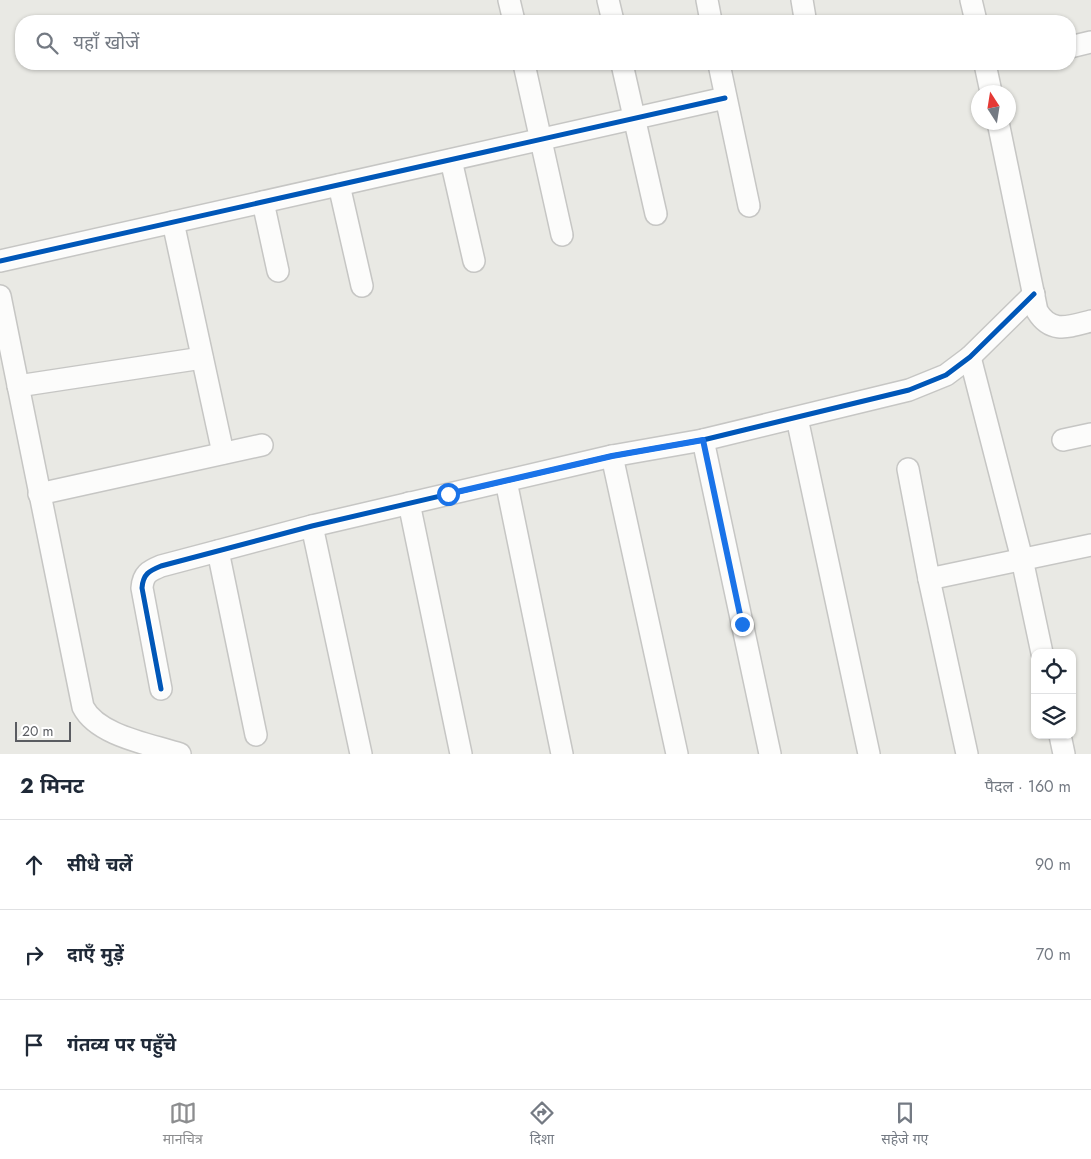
<!DOCTYPE html>
<html lang="hi">
<meta charset="utf-8">
<style>
:root{--surface:#fff;--page:#f2f2f3;--text:#1f2937;--muted:#747a83;--line:#e0e1e3;--accent:#8c8d8f}
body{margin:0;font-family:Jost,"Noto Sans Devanagari",sans-serif;background:var(--page);color:var(--text)}
.controls{position:absolute;right:15px;bottom:15px;display:grid;overflow:hidden;border-radius:10px;box-shadow:0 1px 4px #0004}
.controls button{width:45px;height:45px;display:grid;place-items:center;padding:0;border:0;border-bottom:1px solid var(--line);background:var(--surface);color:var(--text);font:25px sans-serif}
.compass{position:absolute;left:971px;top:85px;width:45px;height:45px;border-radius:50%;background:var(--surface);box-shadow:0 1px 4px #0004;rotate:348deg}
.scale{position:absolute;left:15px;bottom:12px;width:56px;box-sizing:border-box;padding-left:5px;border:2px solid #5a5c61;border-top:0;font-size:14px;line-height:18px;white-space:nowrap;color:#5a5c61;-webkit-text-stroke:4px #fff;paint-order:stroke}
.stop{position:absolute;width:15px;height:15px;margin:-11px;border:4px solid #1a73e8;border-radius:50%;background:#fff}
.stop.end{background:#1a73e8;border-color:#fff;box-shadow:0 1px 5px #0008}
.list{margin:0;padding:0;list-style:none}
h2{display:flex;justify-content:space-between;align-items:center;height:65px;margin:0;padding:0 20px;font-size:21px}
h2 small{font-size:16px;font-weight:400;color:var(--muted)}
.list li{display:grid;grid-template-columns:32px 1fr auto;gap:15px;align-items:center;box-sizing:border-box;height:90px;padding:0 20px;border-top:1px solid var(--line)}
.list b{display:block;font-size:19px;white-space:nowrap}
.list em{font-size:16px;font-style:normal;color:var(--muted)}
.icon{flex:none;width:28px;height:28px;fill:none;stroke:currentColor;stroke-width:2;stroke-linecap:round;stroke-linejoin:round}
.map{position:relative;flex:none;width:1091px;height:754px;overflow:hidden}
.search{position:absolute;background:var(--surface);box-shadow:0 1px 4px #0004;left:15px;right:15px;top:15px;height:55px;display:flex;align-items:center;gap:12px;box-sizing:border-box;padding:0 18px;border-radius:20px;color:var(--muted);font-size:19px}
.sheet{height:335px;background:var(--surface)}
nav{display:flex;justify-content:space-around;align-items:center;box-sizing:border-box;height:70px;border-top:1px solid var(--line);background:var(--surface);font-size:14px;color:var(--muted)}
nav a{display:grid;justify-items:center;gap:2px}
nav .on{color:var(--accent)}
.map>svg:first-child{display:block}
.lines{fill:none;stroke-linecap:round;stroke-linejoin:round}
.street-casing{stroke:#c6c6c4;stroke-width:24}
.street{stroke:#fcfcfb;stroke-width:21}
.cycleway-casing{stroke:#fff;stroke-width:8}
.cycleway{stroke:#0057b8;stroke-width:5}
.route{stroke:#1a73e8;stroke-width:6}
</style>
<div class="map">
<svg width="1091" height="754" viewBox="0 0 1091 754">
<rect width="100%" height="100%" fill="#e9e9e4"/>
<g class="lines">
<g class="street-casing">
<g id="street">
<polyline points="509,0 514,21"/>
<polyline points="608,0 613,21"/>
<polyline points="707,0 711,21"/>
<polyline points="802,0 805,18"/>
<polyline points="971,0 976,21"/>
<polyline points="1070,47 1091,42"/>
<polyline points="524,64 562,235"/>
<polyline points="622,64 656,214"/>
<polyline points="719,64 749,206"/>
<polyline points="985,64 991,92"/>
<path d="M998,122L1037,311C1051,334 1068,327 1091,321"/>
<polyline points="451,160 474,261"/>
<polyline points="339,185 362,286"/>
<polyline points="263,202 278,271"/>
<polyline points="173,222 223,453"/>
<polyline points="0,261 725,98"/>
<path d="M0,296L83,707C98,736 150,744 180,754"/>
<polyline points="970,357 1022,559 1042,653"/>
<polyline points="18,386 202,358"/>
<polyline points="797,418 869,754"/>
<polyline points="703,440 770,754"/>
<polyline points="1063,440 1091,434"/>
<polyline points="612,456 677,754"/>
<polyline points="908,469 929,579 1091,545"/>
<polyline points="506,481 562,754"/>
<polyline points="39,494 262,445"/>
<polyline points="409,503 461,754"/>
<polyline points="312,526 361,754"/>
<polyline points="218,551 256,735"/>
<polyline points="929,579 967,754"/>
<path d="M161,689L142,588C143,574 149,571 161,566L312,526L612,456L703,440L909,390L946,375L970,357L1034,294"/>
<polyline points="1060,735 1064,754"/>
</g>
</g>
<use href="#street" class="street"/>
<g class="cycleway-casing">
<g id="cycleway">
<polyline points="0,261 725,98"/>
<path d="M161,689L142,588C143,574 149,571 161,566L312,526L612,456L703,440L909,390L946,375L970,357L1034,294"/>
</g>
</g>
<use href="#cycleway" class="cycleway"/>
</g>
<g class="lines">
<polyline class="route" points="448,494 612,456 703,440 742,624"/>
</g>
</svg>
<div class="controls">
<button><svg class="icon" aria-label="locate" viewBox="0 0 24 24"><circle cx="12" cy="12" r="6"/><path d="M12 2v4M12 18v4M2 12h4M18 12h4"/></svg></button>
<button><svg class="icon" aria-label="layers" viewBox="0 0 24 24"><path d="M12 4l9 5-9 5-9-5zM3 14l9 5 9-5"/></svg></button>
</div>
<svg class="compass" viewBox="-18 -18 36 36"><path d="M0-13l5 13h-10z" fill="#e53935"/><path d="M0 13l5-13h-10z" fill="#747a83"/></svg>
<div class="scale">20 m</div>
<div class="stop" style="left:448px;top:494px"></div>
<div class="stop end" style="left:742px;top:624px"></div>
<div class="search"><svg class="icon" aria-label="search" viewBox="0 0 24 24"><circle cx="10" cy="10" r="6"/><path d="M15 15l6 6"/></svg>यहाँ खोजें</div>
</div>
<section class="sheet">
<h2>2 मिनट<small>पैदल · 160 m</small></h2>
<ul class="list">
<li><svg class="icon" aria-label="ahead" viewBox="0 0 24 24"><path d="M12 20V5M6 11l6-6 6 6"/></svg><div><b>सीधे चलें</b></div><em>90 m</em></li>
<li><svg class="icon" aria-label="right" viewBox="0 0 24 24"><path d="M7 20v-9h11M14 6l5 5-5 5"/></svg><div><b>दाएँ मुड़ें</b></div><em>70 m</em></li>
<li><svg class="icon" aria-label="arrive" viewBox="0 0 24 24"><path d="M6 21V4h12l-3 4 3 4H6"/></svg><div><b>गंतव्य पर पहुँचे</b></div></li>
</ul>
</section>
<nav>
<a class="on"><svg class="icon" aria-label="map" viewBox="0 0 24 24"><path d="M3 6l6-2 6 2 6-2v14l-6 2-6-2-6 2zM9 4v14M15 6v14"/></svg>मानचित्र</a>
<a><svg class="icon" aria-label="directions" viewBox="0 0 24 24"><path d="M12 3l9 9-9 9-9-9zM9 14v-3h6M13 9l2 2-2 2"/></svg>दिशा</a>
<a><svg class="icon" aria-label="saved" viewBox="0 0 24 24"><path d="M7 4h10v16l-5-4-5 4z"/></svg>सहेजे गए</a>
</nav>
